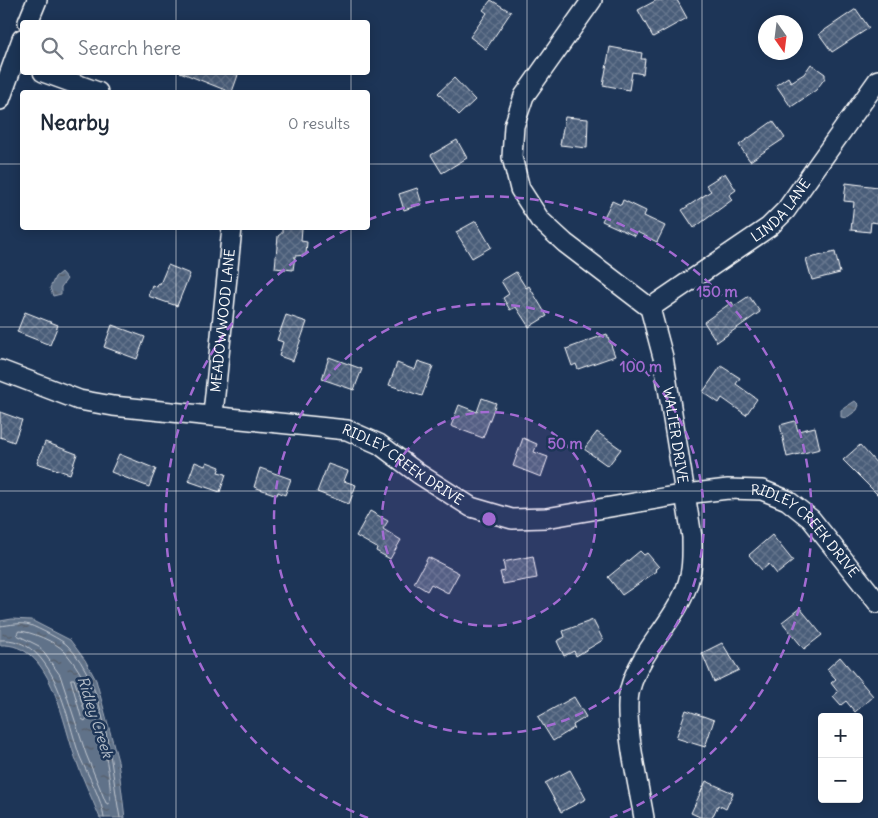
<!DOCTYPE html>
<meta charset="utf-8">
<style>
:root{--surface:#fff;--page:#f6f6f7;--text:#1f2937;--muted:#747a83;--line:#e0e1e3}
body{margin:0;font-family:Delius,sans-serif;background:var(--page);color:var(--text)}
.controls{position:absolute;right:15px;bottom:15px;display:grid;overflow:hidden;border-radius:5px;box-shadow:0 2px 12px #0003}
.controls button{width:45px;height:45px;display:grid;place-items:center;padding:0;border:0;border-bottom:1px solid var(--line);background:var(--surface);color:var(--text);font:25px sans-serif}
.compass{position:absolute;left:758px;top:15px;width:45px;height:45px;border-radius:50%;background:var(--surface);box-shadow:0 2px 12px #0003;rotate:166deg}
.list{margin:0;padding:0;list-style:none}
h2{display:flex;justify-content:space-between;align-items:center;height:65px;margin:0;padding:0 20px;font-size:21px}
h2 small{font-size:16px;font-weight:400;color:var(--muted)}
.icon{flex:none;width:28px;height:28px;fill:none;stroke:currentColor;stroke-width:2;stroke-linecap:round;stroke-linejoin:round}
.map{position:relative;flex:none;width:878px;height:818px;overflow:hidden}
.search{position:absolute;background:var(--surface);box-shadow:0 2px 12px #0003;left:20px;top:20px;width:350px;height:55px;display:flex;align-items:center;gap:12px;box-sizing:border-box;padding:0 18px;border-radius:5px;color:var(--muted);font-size:19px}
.panel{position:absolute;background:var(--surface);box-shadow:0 2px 12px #0003;left:20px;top:90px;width:350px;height:140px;border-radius:5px}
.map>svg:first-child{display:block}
.water{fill:url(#water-ripples);stroke:#a0aab8}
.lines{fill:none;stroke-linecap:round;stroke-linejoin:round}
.shore{stroke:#c0c7d0;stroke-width:1}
.building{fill:url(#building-cross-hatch);stroke:#fff}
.minor-casing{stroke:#fff;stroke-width:22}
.minor{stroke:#1d3557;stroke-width:19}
.grid{fill:none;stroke:#fff;stroke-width:1;stroke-opacity:0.55}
.ring{fill:none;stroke:#a36bd2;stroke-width:2.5;stroke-dasharray:9 6}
.labels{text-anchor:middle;stroke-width:5;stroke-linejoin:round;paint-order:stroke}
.street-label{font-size:14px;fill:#fff;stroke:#1d3557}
.water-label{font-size:15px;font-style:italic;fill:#b8c0ca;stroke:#1d3557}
.centre{fill:#a36bd2;stroke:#1d3557;stroke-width:2.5}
.ring-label{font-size:15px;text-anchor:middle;font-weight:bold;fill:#a36bd2;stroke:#1d3557;stroke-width:5;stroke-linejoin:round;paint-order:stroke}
</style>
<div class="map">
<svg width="878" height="818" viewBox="0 0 878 818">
<defs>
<pattern id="water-ripples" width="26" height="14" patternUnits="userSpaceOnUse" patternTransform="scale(1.25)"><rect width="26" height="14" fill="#617289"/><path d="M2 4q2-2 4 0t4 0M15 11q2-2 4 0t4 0" fill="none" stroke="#555d67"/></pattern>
<pattern id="building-cross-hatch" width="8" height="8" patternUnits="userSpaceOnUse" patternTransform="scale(1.25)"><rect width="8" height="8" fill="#4a5d79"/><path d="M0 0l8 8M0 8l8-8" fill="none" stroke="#65758d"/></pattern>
</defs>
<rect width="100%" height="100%" fill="#1d3557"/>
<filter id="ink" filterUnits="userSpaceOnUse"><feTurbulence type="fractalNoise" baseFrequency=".02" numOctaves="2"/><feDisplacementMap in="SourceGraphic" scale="10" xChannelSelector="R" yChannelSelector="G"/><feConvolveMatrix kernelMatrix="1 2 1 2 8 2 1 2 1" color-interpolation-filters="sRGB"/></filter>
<g filter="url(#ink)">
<g class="water">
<polygon points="61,272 67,279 61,287 61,294 53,296 50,288 55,277"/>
<polygon points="855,401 859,405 857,410 846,418 841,417 841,410"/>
<path d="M12,619L31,620L70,640L85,660L96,680L118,761L125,818H100C92,798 82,778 75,757C62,721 51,642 0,645V621Z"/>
</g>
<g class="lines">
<g class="shore">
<path d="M0,626C10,625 21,622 30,625C38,628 62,640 67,645C107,684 110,766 120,818"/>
<path d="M19,631C30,631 56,642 64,651C72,660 80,671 85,683C94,703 116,785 109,804L106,803L86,754L60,675L39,646L17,635Z"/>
<path d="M0,640C55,636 66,718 80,757C88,776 102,798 104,818"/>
<polygon points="71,679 74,679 87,718 85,721 82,719"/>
</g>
</g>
<g class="building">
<polygon points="491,0 511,12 486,49 470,37 487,13 483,10"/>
<polygon points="657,0 677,0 687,18 653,37 638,10"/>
<polygon points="856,9 869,28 832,52 819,34"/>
<polygon points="610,47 642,53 641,59 645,59 643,74 632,72 629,90 603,85"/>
<polygon points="811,64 825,74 825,78 816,90 791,107 776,85 788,77 791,82 804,74"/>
<polygon points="180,72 232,72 238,75 232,92 230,92"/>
<polygon points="454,78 475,100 459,115 438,93"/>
<polygon points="565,117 588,119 587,148 560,145"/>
<polygon points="773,121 785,138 750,161 739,145"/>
<polygon points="457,140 467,158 442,173 431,155"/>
<polygon points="725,173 736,190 729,195 732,200 694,228 682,210 711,191 706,185"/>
<polygon points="846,183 878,187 878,223 871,222 870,232 851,230 854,202 844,201"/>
<polygon points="417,188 422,204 404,210 399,194"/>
<polygon points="623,200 646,211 644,216 665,226 657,242 637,232 635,236 602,221 612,201 621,205"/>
<polygon points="476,221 491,247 472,258 456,232"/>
<polygon points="282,228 302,228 301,241 307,242 306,255 295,256 293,270 275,268 278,236 282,233"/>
<polygon points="835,252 840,273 812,280 806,259"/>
<polygon points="168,265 190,274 177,306 148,296 152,285 157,287 158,283 160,284"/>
<polygon points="516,272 526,288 529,286 547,316 529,327 516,307 510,310 503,298 509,294 501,281"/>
<polygon points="749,296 760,312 717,342 704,322 732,302 734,306"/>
<polygon points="25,312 58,325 50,345 17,332"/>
<polygon points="286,315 307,322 293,361 279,356 283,342 277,340"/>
<polygon points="112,325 145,337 137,359 104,347"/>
<polygon points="607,334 615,356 578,369 576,364 572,366 566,349"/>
<polygon points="329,357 362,369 354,390 322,379"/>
<polygon points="418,361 433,366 422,396 389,385 397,363 415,370"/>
<polygon points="721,366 740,378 736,384 757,399 746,415 722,398 719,403 703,392"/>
<polygon points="482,398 496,403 483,438 451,426 459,405 477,412"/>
<polygon points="0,412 22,420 14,442 0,437"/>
<polygon points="795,421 798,431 815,427 820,449 787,457 780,425"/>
<polygon points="597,432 621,449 608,466 584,449"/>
<polygon points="523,438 537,444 534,452 548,457 541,477 513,466"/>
<polygon points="45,442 77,454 70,474 37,463"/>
<polygon points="860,445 878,465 878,495 843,460"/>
<polygon points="119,454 156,469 149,487 111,472"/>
<polygon points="195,462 205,466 207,462 220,467 218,472 226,474 220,492 188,481"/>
<polygon points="328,464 348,471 344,481 356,485 349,504 317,492"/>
<polygon points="260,468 291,479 285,495 278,492 277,495 254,487"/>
<polygon points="370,511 388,521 383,529 401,540 390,559 376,551 377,548 356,536"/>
<polygon points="772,535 793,561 777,574 769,564 762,570 749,555"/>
<polygon points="640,551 644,555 647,553 659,567 655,569 657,571 622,595 608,577"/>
<polygon points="533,556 537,578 503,584 500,572 505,571 503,562"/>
<polygon points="428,557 459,573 448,593 431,584 427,591 414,583"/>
<polygon points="800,608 822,635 804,649 782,622"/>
<polygon points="593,620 603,640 576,656 574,651 564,656 557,641 565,637 563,631"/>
<polygon points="722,643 739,670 714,682 702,653"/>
<polygon points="840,657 873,696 855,712 846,701 841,705 833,696 838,692 831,683 836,679 827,669"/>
<polygon points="574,697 586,717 573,725 574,728 553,741 538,717"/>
<polygon points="686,710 714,720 705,747 676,738"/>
<polygon points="570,770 586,799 561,812 545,783"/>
<polygon points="706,781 733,793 726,809 718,805 712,818 702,818 691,813"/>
</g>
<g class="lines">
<g class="minor-casing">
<g id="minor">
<path id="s1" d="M592,0L524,96L514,126L512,157L520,189L540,220L565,243L650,308L663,357L692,537C692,549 693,563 690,575C682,616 641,647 630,689C622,717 639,787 644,818"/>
<polyline points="28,22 37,0"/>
<polyline points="43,72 98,92"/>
<polyline points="0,100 22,39"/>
<path id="s2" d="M650,308L769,227L786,210L878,80"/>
<path id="s3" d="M0,370L79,400L113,406L347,430L379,444L419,474L471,507L512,519L546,518L686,494L728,489L762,490L787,500L811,519L878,603"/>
<path id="s4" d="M213,414L232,228"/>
</g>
</g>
<use href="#minor" class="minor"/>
</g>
</g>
<path class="grid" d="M176,0V22M351,0V22M527,0V818M702,0V818M176,72V92M351,72V92M0,164H22M368,164H878M176,228V818M351,228V818M0,327H878M0,491H878M0,654H878"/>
<circle cx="489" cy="519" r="107" fill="#a36bd2" fill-opacity=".12"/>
<g class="ring">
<circle cx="489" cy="519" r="107"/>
<circle cx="489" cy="519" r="215"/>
<path d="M368 818A322 322 0 0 1 350 228M368 220A322 322 0 1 1 610 818"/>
</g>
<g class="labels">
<g class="street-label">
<text dy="5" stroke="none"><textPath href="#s2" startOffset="164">LINDA LANE</textPath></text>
<text dy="5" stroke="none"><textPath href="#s4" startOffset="94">MEADOWWOOD LANE</textPath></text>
<text dy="5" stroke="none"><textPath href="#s1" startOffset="521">WALTER DRIVE</textPath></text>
<text dy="5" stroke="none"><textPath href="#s3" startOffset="420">RIDLEY CREEK DRIVE</textPath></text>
<text dy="5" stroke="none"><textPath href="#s3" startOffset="855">RIDLEY CREEK DRIVE</textPath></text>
</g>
<g class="water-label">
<text transform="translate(95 717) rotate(72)" y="5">Ridley Creek</text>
</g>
</g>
<circle cx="489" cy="519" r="8" class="centre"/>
<g class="ring-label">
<text x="717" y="297">150 m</text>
<text x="641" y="372">100 m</text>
<text x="565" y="449">50 m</text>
</g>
</svg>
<div class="controls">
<button>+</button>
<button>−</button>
</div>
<svg class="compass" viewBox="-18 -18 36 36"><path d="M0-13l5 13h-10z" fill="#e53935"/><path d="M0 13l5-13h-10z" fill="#747a83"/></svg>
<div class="search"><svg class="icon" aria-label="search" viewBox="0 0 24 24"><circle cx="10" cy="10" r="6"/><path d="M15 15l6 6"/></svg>Search here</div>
<section class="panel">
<h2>Nearby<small>0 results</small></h2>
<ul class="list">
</ul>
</section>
</div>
